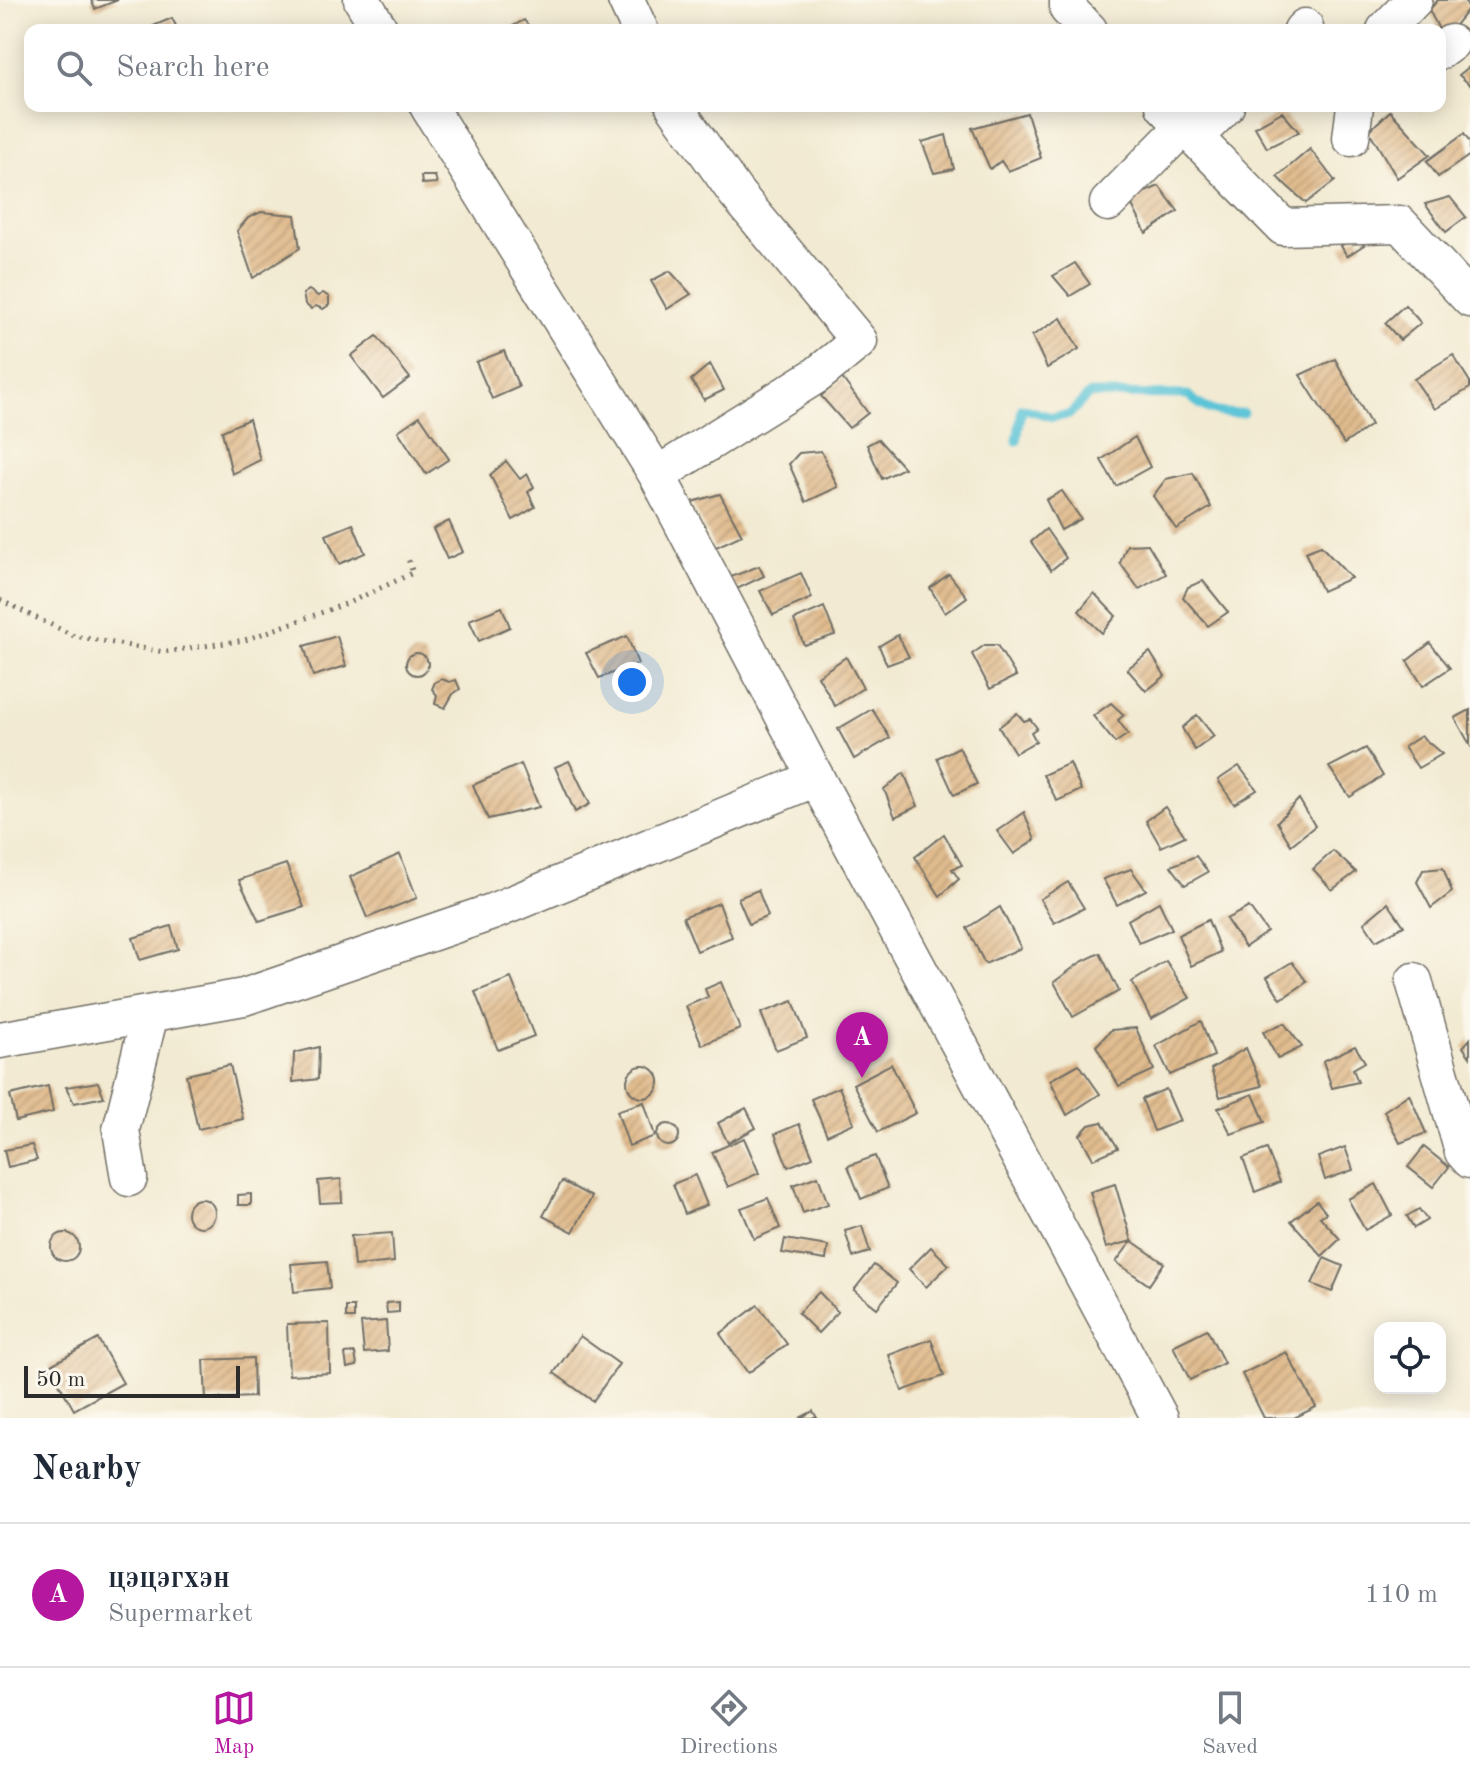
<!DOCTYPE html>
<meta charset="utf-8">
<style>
:root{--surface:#fff;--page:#f2f2f3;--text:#1f2937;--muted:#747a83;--line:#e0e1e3;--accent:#b5179e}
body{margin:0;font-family:"Old Standard TT",serif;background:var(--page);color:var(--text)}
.controls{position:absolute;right:24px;bottom:24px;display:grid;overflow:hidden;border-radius:16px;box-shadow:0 4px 20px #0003}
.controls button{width:72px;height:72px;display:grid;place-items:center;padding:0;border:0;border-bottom:2px solid var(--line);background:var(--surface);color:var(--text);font:40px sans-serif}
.scale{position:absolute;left:24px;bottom:20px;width:216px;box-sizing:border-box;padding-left:8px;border:4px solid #2b2b2b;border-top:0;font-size:22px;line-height:28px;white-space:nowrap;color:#2b2b2b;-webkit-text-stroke:6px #fbf7ec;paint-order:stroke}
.you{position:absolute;left:632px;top:682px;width:28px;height:28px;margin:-20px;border:6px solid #fff;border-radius:50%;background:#1a73e8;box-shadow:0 0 0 12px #1a73e833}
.badge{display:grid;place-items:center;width:52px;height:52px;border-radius:50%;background:var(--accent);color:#fff;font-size:26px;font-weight:700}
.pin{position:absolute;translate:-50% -66px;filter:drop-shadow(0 2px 4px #0008)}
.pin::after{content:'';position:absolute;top:42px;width:28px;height:24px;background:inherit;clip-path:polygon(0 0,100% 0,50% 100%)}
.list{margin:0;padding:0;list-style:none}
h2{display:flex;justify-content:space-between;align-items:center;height:104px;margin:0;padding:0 32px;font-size:34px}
h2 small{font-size:26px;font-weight:400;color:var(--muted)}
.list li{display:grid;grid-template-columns:52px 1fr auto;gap:24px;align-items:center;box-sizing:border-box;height:144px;padding:0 32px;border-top:2px solid var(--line)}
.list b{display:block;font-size:30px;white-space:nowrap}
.list p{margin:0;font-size:26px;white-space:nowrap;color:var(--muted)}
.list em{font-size:26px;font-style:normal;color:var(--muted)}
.icon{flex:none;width:44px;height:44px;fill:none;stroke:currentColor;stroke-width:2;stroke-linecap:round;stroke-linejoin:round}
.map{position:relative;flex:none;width:1470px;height:1418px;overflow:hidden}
.search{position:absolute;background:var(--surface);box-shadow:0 4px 20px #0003;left:24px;right:24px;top:24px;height:88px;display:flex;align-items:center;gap:20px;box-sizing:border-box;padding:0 28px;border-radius:16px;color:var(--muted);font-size:30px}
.sheet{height:248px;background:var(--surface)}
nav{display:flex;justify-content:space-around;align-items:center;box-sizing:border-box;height:112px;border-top:2px solid var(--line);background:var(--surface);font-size:22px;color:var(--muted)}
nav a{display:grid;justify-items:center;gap:4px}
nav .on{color:var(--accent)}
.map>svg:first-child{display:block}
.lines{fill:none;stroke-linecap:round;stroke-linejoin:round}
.stream{stroke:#5bc4d7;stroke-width:9}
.building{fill:url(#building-hatch)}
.minor-casing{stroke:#716e65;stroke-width:39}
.path{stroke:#716e65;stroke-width:5;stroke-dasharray:2 6;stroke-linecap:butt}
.minor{stroke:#fff;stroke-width:36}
</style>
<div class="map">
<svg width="1470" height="1418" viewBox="0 0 1470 1418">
<defs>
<pattern id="building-hatch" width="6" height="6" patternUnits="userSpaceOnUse" patternTransform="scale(2)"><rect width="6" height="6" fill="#e0bb8e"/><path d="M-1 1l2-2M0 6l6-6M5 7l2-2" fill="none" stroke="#c0a17b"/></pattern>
</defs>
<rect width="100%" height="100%" fill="#fbf7ec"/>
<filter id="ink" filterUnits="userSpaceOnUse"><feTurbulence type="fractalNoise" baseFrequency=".0125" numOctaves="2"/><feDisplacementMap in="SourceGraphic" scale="16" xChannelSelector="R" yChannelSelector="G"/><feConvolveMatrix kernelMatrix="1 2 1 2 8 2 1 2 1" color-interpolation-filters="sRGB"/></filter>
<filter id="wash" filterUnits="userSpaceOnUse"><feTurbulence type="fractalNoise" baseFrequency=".006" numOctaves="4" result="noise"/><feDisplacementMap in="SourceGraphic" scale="32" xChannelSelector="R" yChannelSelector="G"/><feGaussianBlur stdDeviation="1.8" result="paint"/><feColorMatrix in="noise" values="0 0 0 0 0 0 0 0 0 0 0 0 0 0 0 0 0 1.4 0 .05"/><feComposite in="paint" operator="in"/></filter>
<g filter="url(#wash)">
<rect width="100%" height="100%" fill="#f2ead2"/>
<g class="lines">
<path class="stream" d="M1017,441L1022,408L1052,417L1069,415L1089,394L1188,395C1205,411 1219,415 1243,413"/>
</g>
<g id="blocks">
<g class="building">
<polygon points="91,0 118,0 95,9"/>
<polygon points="1438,0 1464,0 1469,8 1444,39 1429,10"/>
<polygon points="172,18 178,30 144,30"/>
<polygon points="524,20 532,30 506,30"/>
<polygon points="1470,66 1470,85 1459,75"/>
<polygon points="1390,111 1430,155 1397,178 1369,131"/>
<polygon points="1282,112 1299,132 1267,148 1255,127"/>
<polygon points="1027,113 1041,158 1008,171 1001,161 990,169 972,128"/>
<polygon points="1464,134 1470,143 1470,155 1438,177 1427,161"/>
<polygon points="946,135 954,169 934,173 922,142"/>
<polygon points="1310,149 1335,181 1306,203 1277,177"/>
<polygon points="421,176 435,176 437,183 422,184"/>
<polygon points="1159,186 1178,211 1146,233 1129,199"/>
<polygon points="1450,197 1466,217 1446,232 1425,204"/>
<polygon points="261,212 295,215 300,248 253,278 237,231 248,218"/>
<polygon points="1358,235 1364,245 1347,256 1341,246"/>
<polygon points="1075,263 1090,284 1070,296 1053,276"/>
<polygon points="670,271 691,294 667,309 651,281"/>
<polygon points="309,290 318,296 323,293 329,297 329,305 323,309 316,306 311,309 305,304 303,294"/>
<polygon points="1405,305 1421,323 1400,340 1385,323"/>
<polygon points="1061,318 1079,349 1047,368 1032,336"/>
<polygon points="377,336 410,378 383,398 351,356"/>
<polygon points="504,351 519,387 492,399 476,362"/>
<polygon points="1453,355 1470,382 1470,388 1435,409 1414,379"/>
<polygon points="1335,359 1371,425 1344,444 1300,375"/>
<polygon points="710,364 724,390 704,400 691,380"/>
<polygon points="842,378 868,413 849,428 821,396"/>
<polygon points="420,416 449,459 426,474 398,431"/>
<polygon points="249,419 260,460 232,474 222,431"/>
<polygon points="1135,437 1150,467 1116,486 1101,460"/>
<polygon points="878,439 904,468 882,479 867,445"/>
<polygon points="821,451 838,487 806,502 789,464 799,453"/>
<polygon points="506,461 520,479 527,474 534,487 528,492 535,507 513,520 490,475"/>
<polygon points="1193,473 1211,507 1176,529 1153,496 1166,479"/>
<polygon points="1062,491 1081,519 1061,530 1046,500"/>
<polygon points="720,494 742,535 714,548 692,502"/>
<polygon points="449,521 463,552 447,559 433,529"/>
<polygon points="353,524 365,553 339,564 326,535"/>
<polygon points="1046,529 1066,558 1051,570 1031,542"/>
<polygon points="1148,544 1166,574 1139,589 1120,563 1127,545"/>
<polygon points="1321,546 1351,578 1322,591 1305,552"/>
<polygon points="759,566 764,576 737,589 731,577"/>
<polygon points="801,573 812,598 773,615 760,591"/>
<polygon points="949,574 967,597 945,613 930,588"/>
<polygon points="1203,581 1228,612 1208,626 1183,597 1188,587"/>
<polygon points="1094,593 1116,616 1102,633 1079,611"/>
<polygon points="502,607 510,627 479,641 469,620"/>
<polygon points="824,607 835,635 804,645 794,620"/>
<polygon points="898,635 909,657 887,665 879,646"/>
<polygon points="337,636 346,666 313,676 304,646"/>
<polygon points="627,636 638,664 599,678 586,653"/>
<polygon points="1430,643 1450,668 1423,686 1407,661"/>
<polygon points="985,645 997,645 1016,676 990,689 972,654"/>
<polygon points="1150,652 1165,676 1146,691 1127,669"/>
<circle cx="417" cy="664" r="11"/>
<polygon points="846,657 863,688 835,706 818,676"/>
<polygon points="442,679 449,682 456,680 460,689 453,694 445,708 435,704 437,695 432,689 435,682"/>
<polygon points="1111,703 1124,715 1118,720 1128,734 1115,743 1093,716"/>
<polygon points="872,709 890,738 854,759 838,729"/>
<polygon points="1470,710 1470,745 1455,718"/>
<polygon points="1017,713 1024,721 1030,719 1037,728 1031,732 1036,741 1015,753 999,727"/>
<polygon points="1197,715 1214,736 1195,750 1182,728"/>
<polygon points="1421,736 1442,754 1418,768 1404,747"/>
<polygon points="959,747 977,784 954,795 937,758"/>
<polygon points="1366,748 1383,776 1350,797 1329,767"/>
<polygon points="569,761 590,804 575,812 555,767"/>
<polygon points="1070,763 1081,790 1057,801 1043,775"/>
<polygon points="521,764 539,807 488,819 473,785"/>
<polygon points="1239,766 1257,790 1234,804 1218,780"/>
<polygon points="904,773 918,806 895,817 884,789"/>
<polygon points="1299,799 1315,826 1291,845 1277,822"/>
<polygon points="1165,807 1185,836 1161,847 1146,821"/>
<polygon points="1024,812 1035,840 1014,854 997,831"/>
<polygon points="944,834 962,865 952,869 959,879 940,896 915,857"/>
<polygon points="1333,851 1356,872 1332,890 1313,869"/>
<polygon points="400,854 417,898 367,918 350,877"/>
<polygon points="1196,856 1208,872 1185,885 1171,866"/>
<polygon points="286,864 304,907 259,921 239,880"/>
<polygon points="1443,868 1452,892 1431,908 1417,882 1423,870"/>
<polygon points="1131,869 1146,890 1117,905 1103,879"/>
<polygon points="1068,882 1084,908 1054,923 1040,899"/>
<polygon points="758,890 768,916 749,924 738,898"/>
<polygon points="1159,902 1172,929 1139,943 1128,920"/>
<polygon points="719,903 732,937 697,951 683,917"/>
<polygon points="1388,903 1404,926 1376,941 1364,923"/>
<polygon points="1000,907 1021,948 985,964 967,928"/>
<polygon points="1249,907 1267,932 1245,947 1226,919"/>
<polygon points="1208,920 1221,952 1191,966 1178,935"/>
<polygon points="171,926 178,949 140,960 133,938"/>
<polygon points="1100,953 1119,991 1073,1017 1054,982 1081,962"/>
<polygon points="1166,961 1190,998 1151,1019 1132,982"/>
<polygon points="1292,962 1307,982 1281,999 1267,977"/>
<polygon points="511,978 534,1036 498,1050 475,992"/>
<polygon points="721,982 740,1029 702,1045 686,1006 708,997 705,989"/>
<polygon points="793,1001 807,1038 776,1050 761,1013"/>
<polygon points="1201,1021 1214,1056 1170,1075 1156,1046"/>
<polygon points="1284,1023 1302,1047 1278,1059 1263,1032"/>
<polygon points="1136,1028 1154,1070 1119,1086 1096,1046 1111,1030"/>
<polygon points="1470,1039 1470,1057 1463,1047"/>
<polygon points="1355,1046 1365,1062 1353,1069 1358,1082 1332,1088 1323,1061"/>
<polygon points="319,1047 318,1079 293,1082 294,1053"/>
<polygon points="1246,1048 1262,1086 1220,1097 1211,1069"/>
<polygon points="891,1064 916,1113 878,1132 853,1084"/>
<polygon points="1079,1064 1100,1094 1067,1115 1050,1080"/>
<polygon points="230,1065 243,1119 198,1129 186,1075"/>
<circle cx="643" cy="1082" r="16"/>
<polygon points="98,1082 104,1097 74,1103 66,1087"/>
<polygon points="48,1086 53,1112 16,1121 10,1095"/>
<polygon points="839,1087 854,1123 827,1135 811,1099"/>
<polygon points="1166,1089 1180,1121 1154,1131 1142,1099"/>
<polygon points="1253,1094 1265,1122 1231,1134 1218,1108"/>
<polygon points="1409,1094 1426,1133 1400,1143 1384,1111"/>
<polygon points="644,1102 655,1136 629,1146 617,1111"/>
<polygon points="746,1108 756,1128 728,1143 718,1123"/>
<polygon points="1102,1122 1118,1148 1093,1159 1080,1135 1089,1125"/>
<polygon points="799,1124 813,1157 788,1167 775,1134"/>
<circle cx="668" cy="1135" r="11"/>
<polygon points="744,1138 759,1173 728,1187 712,1152"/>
<polygon points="32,1145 37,1160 8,1167 4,1150"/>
<polygon points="1345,1147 1353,1170 1325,1180 1318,1157"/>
<polygon points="1424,1147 1449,1167 1433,1187 1408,1167"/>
<polygon points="1267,1149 1280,1182 1255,1192 1243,1158"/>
<polygon points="875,1156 888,1188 861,1199 848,1166"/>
<polygon points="695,1175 707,1205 685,1214 673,1184"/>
<polygon points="818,1176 828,1204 803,1213 793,1185"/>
<polygon points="341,1179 342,1202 320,1203 318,1181"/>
<polygon points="562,1181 592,1197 573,1232 543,1216"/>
<polygon points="1115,1184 1132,1241 1106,1248 1090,1192"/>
<polygon points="1376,1184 1392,1215 1365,1230 1348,1199"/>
<polygon points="251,1194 251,1205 238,1205 238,1195"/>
<polygon points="768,1198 780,1228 754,1239 741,1208"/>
<circle cx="201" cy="1213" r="14"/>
<polygon points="1317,1201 1326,1213 1320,1217 1340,1239 1322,1256 1291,1221"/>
<polygon points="1419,1209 1427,1220 1414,1228 1407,1216"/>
<polygon points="862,1226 870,1252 853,1257 845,1231"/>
<circle cx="65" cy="1247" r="14"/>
<polygon points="392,1233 394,1262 354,1266 351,1236"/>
<polygon points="785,1239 828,1246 826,1260 782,1253"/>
<polygon points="1132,1241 1164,1263 1149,1285 1116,1262"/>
<polygon points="931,1247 949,1265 926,1287 909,1269"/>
<polygon points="1324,1258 1343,1266 1332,1292 1312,1284"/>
<polygon points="327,1261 330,1288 294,1292 291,1264"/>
<polygon points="874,1265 897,1283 877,1308 854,1290"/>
<polygon points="819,1292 838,1312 818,1333 798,1313"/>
<polygon points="399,1302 399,1312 387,1313 386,1303"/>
<polygon points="758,1305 787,1344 748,1373 720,1334"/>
<rect x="346" y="1307" width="8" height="11"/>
<polygon points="386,1321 388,1351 364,1353 361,1323"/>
<polygon points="329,1323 330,1373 289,1375 287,1324"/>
<polygon points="1207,1329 1224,1363 1190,1380 1173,1346"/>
<polygon points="580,1336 619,1364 593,1401 554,1373"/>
<polygon points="98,1339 123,1383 74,1410 49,1366"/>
<polygon points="931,1339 944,1376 902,1391 889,1355"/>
<polygon points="1286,1352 1316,1407 1294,1418 1264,1418 1242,1374"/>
<polygon points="355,1353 357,1366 347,1368 345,1354"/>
<polygon points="253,1358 254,1397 206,1399 204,1360"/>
<polygon points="813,1411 817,1418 800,1418"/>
</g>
</g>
</g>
<g filter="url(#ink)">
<use href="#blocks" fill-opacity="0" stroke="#716e65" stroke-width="2"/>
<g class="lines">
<g class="minor-casing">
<g id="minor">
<polyline points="362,0 380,30"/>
<polyline points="626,0 640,30"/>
<polyline points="1068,0 1068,9 1089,30"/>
<polyline points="1302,30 1305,27"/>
<polyline points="1385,30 1414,0"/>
<polyline points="1440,51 1451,43"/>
<polyline points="428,106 657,475 816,778 1160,1418"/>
<polyline points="1164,106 1283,227 1400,224 1470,299"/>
<polyline points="1195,137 1226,106"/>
<polyline points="1351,138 1355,106"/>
<polyline points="1108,203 1184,126"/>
<polyline points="657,475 817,375 859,341 736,193 674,106"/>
<polyline points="1414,981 1463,1152 1470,1160"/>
<polyline points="0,1040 244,997 492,912 816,778"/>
<polyline points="129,1178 121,1130 150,1014"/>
</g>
</g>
<polyline class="path" points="0,600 74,636 164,652 245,640 348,603 413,573 408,559"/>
<use href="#minor" class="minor"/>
</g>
</g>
</svg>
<div class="controls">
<button><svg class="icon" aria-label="locate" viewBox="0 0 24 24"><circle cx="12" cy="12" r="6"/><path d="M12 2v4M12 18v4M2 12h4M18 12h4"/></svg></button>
</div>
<div class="scale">50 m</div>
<div class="you"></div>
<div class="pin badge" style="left:862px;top:1078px">A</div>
<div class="search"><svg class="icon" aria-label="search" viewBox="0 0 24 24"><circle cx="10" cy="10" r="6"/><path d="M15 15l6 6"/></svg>Search here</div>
</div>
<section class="sheet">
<h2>Nearby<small></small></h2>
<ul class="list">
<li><span class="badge">A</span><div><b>цэцэгхэн</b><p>Supermarket</p></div><em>110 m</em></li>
</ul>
</section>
<nav>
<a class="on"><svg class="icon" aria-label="map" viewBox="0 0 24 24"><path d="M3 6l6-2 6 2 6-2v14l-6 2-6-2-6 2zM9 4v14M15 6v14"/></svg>Map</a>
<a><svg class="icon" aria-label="directions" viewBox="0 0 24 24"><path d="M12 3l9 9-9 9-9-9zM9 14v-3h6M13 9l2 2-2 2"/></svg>Directions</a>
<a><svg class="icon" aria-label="saved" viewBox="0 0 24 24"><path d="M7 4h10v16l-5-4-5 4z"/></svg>Saved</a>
</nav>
